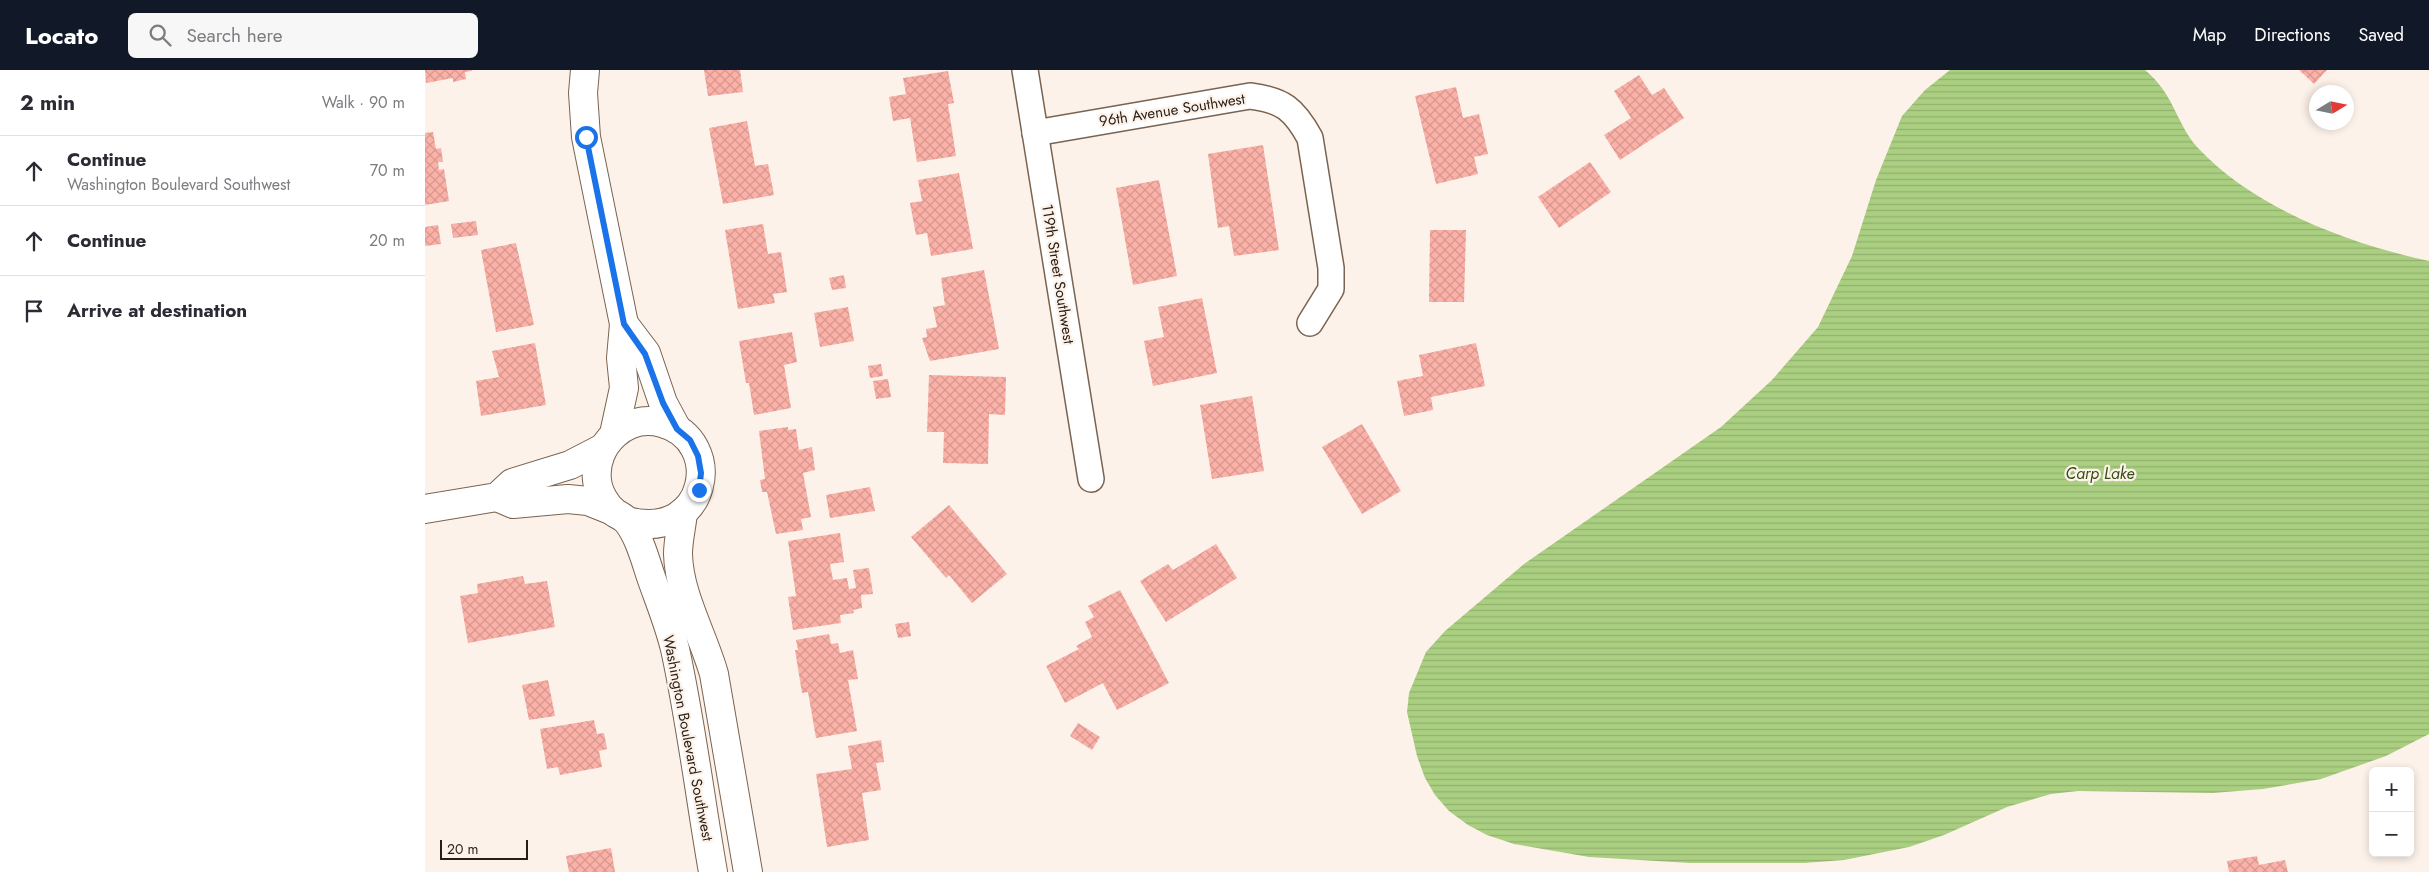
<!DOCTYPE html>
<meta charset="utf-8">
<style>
:root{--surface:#fff;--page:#f7f7f7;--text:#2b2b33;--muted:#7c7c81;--line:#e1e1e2;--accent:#111827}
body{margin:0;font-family:Jost,sans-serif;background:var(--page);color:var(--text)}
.controls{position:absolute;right:15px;bottom:15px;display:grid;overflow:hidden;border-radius:8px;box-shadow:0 2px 8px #0003}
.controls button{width:45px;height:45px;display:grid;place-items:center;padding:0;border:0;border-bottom:1px solid var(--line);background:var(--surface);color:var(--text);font:25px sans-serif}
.compass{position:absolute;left:1884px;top:15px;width:45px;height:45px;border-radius:50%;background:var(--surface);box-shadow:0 2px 8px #0003;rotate:80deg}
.scale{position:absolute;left:15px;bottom:12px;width:88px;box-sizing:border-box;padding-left:5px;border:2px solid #271e16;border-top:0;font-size:14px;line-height:18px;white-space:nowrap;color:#271e16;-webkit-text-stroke:4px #fdf2e9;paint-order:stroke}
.stop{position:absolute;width:15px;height:15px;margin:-11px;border:4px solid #1a73e8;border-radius:50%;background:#fff}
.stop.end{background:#1a73e8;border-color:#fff;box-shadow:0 1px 5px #0008}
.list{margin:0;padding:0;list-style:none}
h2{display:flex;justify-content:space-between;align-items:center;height:65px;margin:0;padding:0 20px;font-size:21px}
h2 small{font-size:16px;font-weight:400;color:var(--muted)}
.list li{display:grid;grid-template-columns:32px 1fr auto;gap:15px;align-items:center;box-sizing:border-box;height:70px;padding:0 20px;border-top:1px solid var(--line)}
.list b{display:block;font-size:19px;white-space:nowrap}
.list p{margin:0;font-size:16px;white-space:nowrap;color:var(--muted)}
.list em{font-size:16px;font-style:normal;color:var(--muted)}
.icon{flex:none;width:28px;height:28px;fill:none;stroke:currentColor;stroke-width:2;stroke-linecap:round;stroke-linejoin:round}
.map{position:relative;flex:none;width:2004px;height:802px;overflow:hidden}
header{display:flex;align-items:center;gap:30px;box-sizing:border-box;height:70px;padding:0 25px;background:var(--accent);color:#fff}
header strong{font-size:24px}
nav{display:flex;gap:28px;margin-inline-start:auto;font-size:18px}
.search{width:350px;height:45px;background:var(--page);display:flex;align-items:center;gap:12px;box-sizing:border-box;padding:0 18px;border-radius:8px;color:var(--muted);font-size:19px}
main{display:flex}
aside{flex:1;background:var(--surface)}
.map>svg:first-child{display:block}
.water{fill:url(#water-rules)}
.building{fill:url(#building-cross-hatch)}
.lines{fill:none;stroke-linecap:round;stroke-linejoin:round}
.minor-casing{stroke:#7a6350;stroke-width:28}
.tertiary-casing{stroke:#7a6350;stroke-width:30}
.secondary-casing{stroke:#7a6350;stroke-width:30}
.minor{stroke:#fff;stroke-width:25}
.tertiary{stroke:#fff;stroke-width:28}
.secondary{stroke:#fff;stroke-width:28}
.route{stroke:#1a73e8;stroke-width:6}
.labels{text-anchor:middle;stroke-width:4.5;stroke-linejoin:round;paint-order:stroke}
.street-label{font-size:15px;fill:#271e16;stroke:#fdf2e9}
.water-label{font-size:16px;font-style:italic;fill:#354c16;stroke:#fdf2e9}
</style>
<header>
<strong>Locato</strong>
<div class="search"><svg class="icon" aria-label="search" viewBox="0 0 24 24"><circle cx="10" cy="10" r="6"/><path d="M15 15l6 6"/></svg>Search here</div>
<nav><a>Map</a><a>Directions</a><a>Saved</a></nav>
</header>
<main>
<aside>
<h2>2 min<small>Walk · 90 m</small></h2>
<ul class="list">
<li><svg class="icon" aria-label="ahead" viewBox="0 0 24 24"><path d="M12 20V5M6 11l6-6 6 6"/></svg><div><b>Continue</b><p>Washington Boulevard Southwest</p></div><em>70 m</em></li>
<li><svg class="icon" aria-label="ahead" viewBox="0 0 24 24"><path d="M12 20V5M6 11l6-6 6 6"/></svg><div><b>Continue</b></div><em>20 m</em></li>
<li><svg class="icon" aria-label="arrive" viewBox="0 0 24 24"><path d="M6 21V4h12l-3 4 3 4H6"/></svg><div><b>Arrive at destination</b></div></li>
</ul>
</aside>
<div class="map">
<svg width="2004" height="802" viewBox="0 0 2004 802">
<defs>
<pattern id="water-rules" width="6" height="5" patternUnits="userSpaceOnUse" patternTransform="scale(1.25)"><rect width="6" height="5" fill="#aacf81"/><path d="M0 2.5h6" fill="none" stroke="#92b16f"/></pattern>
<pattern id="building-cross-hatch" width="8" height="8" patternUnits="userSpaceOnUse" patternTransform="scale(1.25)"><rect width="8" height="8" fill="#fbb1a8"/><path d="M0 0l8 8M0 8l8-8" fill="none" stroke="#d79890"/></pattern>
</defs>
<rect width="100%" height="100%" fill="#fdf2e9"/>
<path class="water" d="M1525,0H1720C1750,25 1751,54 1773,78C1830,139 1925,174 2004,191V664L1961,686L1896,709L1838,719L1788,723L1653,721L1626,724L1582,737L1519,765L1484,777L1419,790L1379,793H1265L1164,787L1089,774L1062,765L1043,755L1024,741L1010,725L1000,708L992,686L982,642L984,623L1001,582L1020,561L1099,494L1296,357L1347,310L1393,257L1427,186L1451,110L1477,46L1500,20Z"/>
<g class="building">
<polygon points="0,0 47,0 47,1 40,2 41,9 28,12 28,8 1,13"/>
<polygon points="279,0 315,0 318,22 283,26"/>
<polygon points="1874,0 1902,0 1889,14"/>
<polygon points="523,1 529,33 523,34 531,86 492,92 485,48 468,51 464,27 481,24 478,8"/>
<polygon points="1214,5 1227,25 1239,18 1259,48 1195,90 1179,65 1206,48 1189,21"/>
<polygon points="1031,17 1038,48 1054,44 1063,84 1049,87 1053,104 1011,114 990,26"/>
<polygon points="322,51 330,96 343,94 349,125 298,134 284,58"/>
<polygon points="8,62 11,79 16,78 18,92 13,92 14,100 19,99 24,131 0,135 0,63"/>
<polygon points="838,75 854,180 809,186 804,156 793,158 783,84"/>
<polygon points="1165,92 1186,122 1134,158 1113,127"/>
<polygon points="534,103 548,179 506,186 502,163 491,165 485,133 497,131 493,110"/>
<polygon points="734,110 752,206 708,215 691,118"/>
<polygon points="51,151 53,165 28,168 26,154"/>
<polygon points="338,154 343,184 356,182 362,222 348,224 350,233 313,239 300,160"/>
<polygon points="13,155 16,174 0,176 0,157"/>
<polygon points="1005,160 1041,160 1039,232 1004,232"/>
<polygon points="91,173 109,255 71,262 56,180"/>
<polygon points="559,200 574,279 505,291 497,268 502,267 501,259 512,257 508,237 520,235 516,208"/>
<polygon points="419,205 421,218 407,220 404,208"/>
<polygon points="777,228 792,303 728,316 719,271 739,267 733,237"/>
<polygon points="423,237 429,271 395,277 389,243"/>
<polygon points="367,262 372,292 359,295 366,338 329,345 324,313 321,313 314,271"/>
<polygon points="110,273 121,335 56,346 51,311 74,307 67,281"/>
<polygon points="1051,273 1060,316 1006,327 1008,340 979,346 972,311 998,306 994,285"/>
<polygon points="456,294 458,306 445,308 443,296"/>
<polygon points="504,305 581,307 580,345 564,344 563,394 518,393 519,362 502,362"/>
<polygon points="463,309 466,327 451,329 448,311"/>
<polygon points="827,326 839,401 787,409 775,335"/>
<polygon points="937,354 976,421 937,444 897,377"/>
<polygon points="363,357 363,360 371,359 374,380 387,377 390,400 378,403 386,447 376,449 378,460 351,464 342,422 337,422 335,410 340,409 334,361"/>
<polygon points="445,417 450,441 405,448 401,425"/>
<polygon points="524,435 582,504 547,533 524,505 521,508 486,467"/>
<polygon points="415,463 419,492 405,494 408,510 422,508 424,519 431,518 428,500 444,498 448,524 436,525 437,538 428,540 429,543 415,545 416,553 368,560 363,527 371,526 363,471"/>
<polygon points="791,474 812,508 741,552 715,511 743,494 748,500"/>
<polygon points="98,506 100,514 122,511 130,557 43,573 35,526 53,523 52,514"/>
<polygon points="695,520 744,613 692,640 678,613 640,633 621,596 654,579 651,576 667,567 660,552 669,547 663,536"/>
<polygon points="484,552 486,566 473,568 470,554"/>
<polygon points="404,564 406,574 413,573 415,583 428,580 433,609 423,610 432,661 391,668 383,622 377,623 370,580 373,580 371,570"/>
<polygon points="123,610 130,646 104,650 97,615"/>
<polygon points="169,650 172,664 179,663 182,679 174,681 177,697 135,705 133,697 122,699 115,659"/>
<polygon points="653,653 675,667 667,680 645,666"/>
<polygon points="456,670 459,692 451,693 456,720 437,723 444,770 402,777 391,704 427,699 423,676"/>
<polygon points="186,778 190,802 144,802 141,786"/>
<polygon points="1832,786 1834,795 1860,790 1863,802 1804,802 1802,791"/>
</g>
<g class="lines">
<g class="minor-casing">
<g id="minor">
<polyline points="600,0 666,409"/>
<path d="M610,63L825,26C858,30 869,39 885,68L906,198V219L885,253"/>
</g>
</g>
<g class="tertiary-casing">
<g id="tertiary">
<polyline points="72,427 88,434 143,429 163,431 188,441"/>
<polyline points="0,439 72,427 87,413 145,395 178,378"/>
</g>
</g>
<g class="secondary-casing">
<g id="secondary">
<polyline points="160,0 158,23 161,67 199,254 196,288 199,318 189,364"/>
<polyline points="199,254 221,283 238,333 252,359"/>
<path d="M258,442C257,455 253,470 253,484C254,525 278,565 289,604L323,802"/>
<path d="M202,451C283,473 301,370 237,353C201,343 168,375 172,410C173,422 181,436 190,443C194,445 199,448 202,451C214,466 220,489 226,507C234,530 244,554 250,579C266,652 275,728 288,802"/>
</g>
</g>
<use href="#minor" class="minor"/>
<use href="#tertiary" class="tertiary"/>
<use href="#secondary" class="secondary"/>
</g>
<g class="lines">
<polyline class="route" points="161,67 199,254 220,284 238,333 252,359 265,370 273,386 276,403 274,420"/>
</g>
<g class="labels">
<g class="street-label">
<text transform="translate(747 40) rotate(-9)" y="5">96th Avenue Southwest</text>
<text transform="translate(633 204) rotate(81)" y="5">119th Street Southwest</text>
<text transform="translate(263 668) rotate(79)" y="5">Washington Boulevard Southwest</text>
</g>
<g class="water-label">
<text x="1675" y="409">Carp Lake</text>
</g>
</g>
</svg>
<div class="controls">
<button>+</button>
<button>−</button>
</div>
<svg class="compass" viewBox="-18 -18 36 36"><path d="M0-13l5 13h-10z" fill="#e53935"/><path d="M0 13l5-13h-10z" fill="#7c7c81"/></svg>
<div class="scale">20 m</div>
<div class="stop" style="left:161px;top:67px"></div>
<div class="stop end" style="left:274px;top:420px"></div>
</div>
</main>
